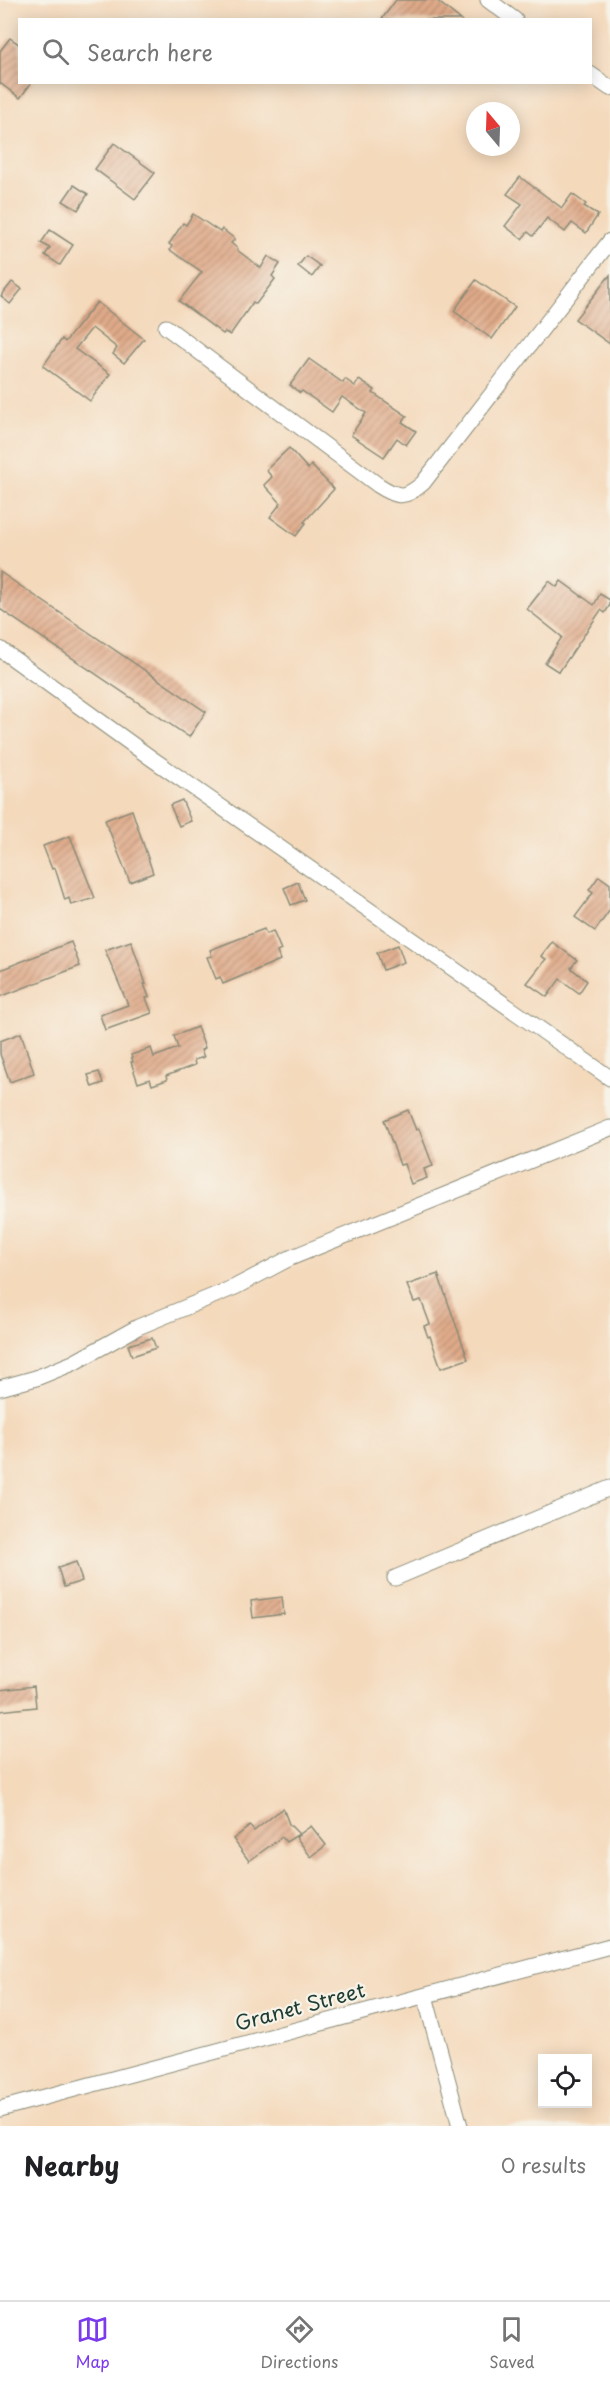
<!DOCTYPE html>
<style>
:root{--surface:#fff;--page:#f6f6f6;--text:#202124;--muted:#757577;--line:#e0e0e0;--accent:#7c3aed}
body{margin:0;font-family:"Playpen Sans",sans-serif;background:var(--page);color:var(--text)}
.controls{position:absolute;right:18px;bottom:18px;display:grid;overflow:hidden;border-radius:0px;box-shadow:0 3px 15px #0003}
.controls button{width:54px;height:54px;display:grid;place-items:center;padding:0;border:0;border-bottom:2px solid var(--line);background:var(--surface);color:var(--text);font:30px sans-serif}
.compass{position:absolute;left:466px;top:102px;width:54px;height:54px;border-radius:50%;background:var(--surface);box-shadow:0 3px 15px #0003;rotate:341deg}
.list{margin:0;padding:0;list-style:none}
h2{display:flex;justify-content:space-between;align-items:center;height:78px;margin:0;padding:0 24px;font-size:26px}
h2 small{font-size:20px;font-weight:400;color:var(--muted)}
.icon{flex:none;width:33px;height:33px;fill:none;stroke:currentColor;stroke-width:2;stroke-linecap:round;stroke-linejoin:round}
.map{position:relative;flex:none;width:610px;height:2126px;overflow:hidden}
.search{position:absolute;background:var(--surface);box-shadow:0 3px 15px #0003;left:18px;right:18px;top:18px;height:66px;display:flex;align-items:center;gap:15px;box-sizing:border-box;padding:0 21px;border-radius:0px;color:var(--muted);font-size:22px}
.sheet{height:174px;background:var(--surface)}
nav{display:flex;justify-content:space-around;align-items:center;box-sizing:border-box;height:84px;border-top:2px solid var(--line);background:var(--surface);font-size:16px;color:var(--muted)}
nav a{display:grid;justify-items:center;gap:3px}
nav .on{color:var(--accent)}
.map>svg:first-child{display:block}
.building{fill:url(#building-hatch)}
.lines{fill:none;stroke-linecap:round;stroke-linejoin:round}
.minor-casing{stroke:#8a8b78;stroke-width:17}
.minor{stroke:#fff;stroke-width:15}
.labels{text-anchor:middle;stroke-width:4.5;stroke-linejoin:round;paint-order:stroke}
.street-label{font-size:20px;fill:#1f3d34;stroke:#f7f3e8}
</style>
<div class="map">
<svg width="610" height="2126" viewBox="0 0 610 2126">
<defs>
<pattern id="building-hatch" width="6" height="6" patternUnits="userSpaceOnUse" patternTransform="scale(1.5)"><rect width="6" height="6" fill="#e0ab8a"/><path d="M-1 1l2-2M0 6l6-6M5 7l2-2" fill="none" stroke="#b58c72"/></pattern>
</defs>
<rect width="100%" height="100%" fill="#f7f3e8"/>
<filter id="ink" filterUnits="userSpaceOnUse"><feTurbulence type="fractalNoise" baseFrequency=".0167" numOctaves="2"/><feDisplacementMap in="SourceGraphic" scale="12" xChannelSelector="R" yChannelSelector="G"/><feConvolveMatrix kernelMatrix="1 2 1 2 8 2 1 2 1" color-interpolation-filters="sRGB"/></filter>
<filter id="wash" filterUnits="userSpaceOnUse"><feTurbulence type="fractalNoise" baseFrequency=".008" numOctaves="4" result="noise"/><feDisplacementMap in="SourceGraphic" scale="24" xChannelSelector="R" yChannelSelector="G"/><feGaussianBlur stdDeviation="1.35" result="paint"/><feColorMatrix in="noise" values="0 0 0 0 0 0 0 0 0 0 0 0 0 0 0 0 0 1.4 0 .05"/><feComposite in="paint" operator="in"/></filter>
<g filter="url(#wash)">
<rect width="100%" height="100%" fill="#f4d9bb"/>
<g id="blocks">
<g class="building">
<polygon points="396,0 436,0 461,20 381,20"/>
<polygon points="10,38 20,45 20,82 32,82 20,98 0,83 0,51"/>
<polygon points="114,143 155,173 135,199 95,169"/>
<polygon points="520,177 562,208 572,194 586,204 584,206 598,215 586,233 572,223 565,232 547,218 533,236 528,232 522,239 505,226 522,204 507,194"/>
<polygon points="74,185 88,194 78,210 63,201"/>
<polygon points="193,214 220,232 222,229 235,239 231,243 238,249 237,250 261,268 268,256 280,264 272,276 275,279 256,304 253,302 230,335 225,332 223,334 179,301 202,272 170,250 172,246 169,244 183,223 186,225"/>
<polygon points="50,230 73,245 60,265 45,255 50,248 41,243"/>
<polygon points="306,256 320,266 312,277 298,266"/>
<polygon points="610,275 610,344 575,319"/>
<polygon points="476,280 515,307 492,339 454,311"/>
<polygon points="12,282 22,289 10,304 1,296"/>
<polygon points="97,302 144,339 124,363 113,354 117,348 92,328 75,349 110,374 90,401 43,366 62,339 65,342"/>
<polygon points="309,359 343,383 345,379 355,386 359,380 375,390 373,393 407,416 402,422 416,431 406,445 397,438 384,457 351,435 366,413 342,397 332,412 302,391 300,393 290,385"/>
<polygon points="289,448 308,469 311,465 334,489 304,522 306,523 296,536 270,517 281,503 264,485 272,477 266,470"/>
<polygon points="0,572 206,712 189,737 0,609"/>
<polygon points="549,581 557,587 561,581 594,605 600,594 610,600 610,605 605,613 601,610 559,672 545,663 562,637 527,609"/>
<polygon points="182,800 191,821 179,826 170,805"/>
<polygon points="132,810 153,873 130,882 105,820"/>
<polygon points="70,836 95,898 71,905 69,898 65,900 55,868 52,869 43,846"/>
<polygon points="599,876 610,884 610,910 595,931 575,917 593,893 589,890"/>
<polygon points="298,882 305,900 291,905 284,888"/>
<polygon points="264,929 266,934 273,931 281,950 277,952 280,960 223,984 220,977 216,979 207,957 212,956 210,950"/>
<polygon points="131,941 146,984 144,984 149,997 146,998 152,1013 105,1030 100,1015 128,1005 105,950"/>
<polygon points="71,942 80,966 0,997 0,970"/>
<polygon points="552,942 577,960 571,968 587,981 579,993 560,979 547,997 527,983 546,959 541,956"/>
<polygon points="398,945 404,962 383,970 377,953"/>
<polygon points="197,1027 205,1048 201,1050 204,1057 194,1060 195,1065 166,1076 167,1080 152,1085 150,1079 138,1083 131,1062 133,1062 131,1055 151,1048 154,1057 178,1048 174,1036"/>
<polygon points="21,1033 34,1073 10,1082 0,1054 0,1041"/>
<polygon points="99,1072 103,1083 92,1087 88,1075"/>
<polygon points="408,1110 416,1130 419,1129 433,1166 424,1169 427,1178 411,1184 404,1164 400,1165 384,1120"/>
<polygon points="438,1274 468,1359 441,1368 430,1336 428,1337 424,1326 430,1324 421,1300 414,1302 407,1285"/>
<polygon points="152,1338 156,1348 132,1356 128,1345"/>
<polygon points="76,1562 82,1581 64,1587 58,1568"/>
<polygon points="282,1597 284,1614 253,1618 251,1601"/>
<polygon points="34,1686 36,1707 0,1711 0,1690"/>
<polygon points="283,1808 289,1824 299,1834 286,1842 282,1837 249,1861 233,1839 250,1826 254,1831"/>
<polygon points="311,1826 326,1845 311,1857 296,1837"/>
</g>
</g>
</g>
<g filter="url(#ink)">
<use href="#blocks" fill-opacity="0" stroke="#8a8b78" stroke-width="1.5"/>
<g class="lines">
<g class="minor-casing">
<g id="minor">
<polyline points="488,0 515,20"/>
<polyline points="590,74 610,88"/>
<path d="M166,327L378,485C398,498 405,499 423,483L610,241"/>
<polyline points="0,649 151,758 610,1078"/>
<polyline points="0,1388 36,1378 73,1363 138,1327 235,1287 290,1258 610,1128"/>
<polyline points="395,1578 610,1488"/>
<polyline points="425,1996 460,2126"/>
<polyline points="0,2109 610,1946"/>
</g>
</g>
<use href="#minor" class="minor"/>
</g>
</g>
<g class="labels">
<g class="street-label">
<text transform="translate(300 2007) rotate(-15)" y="7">Granet Street</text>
</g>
</g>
</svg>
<div class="controls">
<button><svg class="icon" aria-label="locate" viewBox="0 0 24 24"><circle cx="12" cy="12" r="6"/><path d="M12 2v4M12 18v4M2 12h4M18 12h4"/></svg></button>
</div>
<svg class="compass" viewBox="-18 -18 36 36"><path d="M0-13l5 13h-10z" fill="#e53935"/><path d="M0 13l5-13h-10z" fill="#757577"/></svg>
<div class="search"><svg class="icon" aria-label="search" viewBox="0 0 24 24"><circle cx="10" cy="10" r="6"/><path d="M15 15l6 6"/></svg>Search here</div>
</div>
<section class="sheet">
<h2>Nearby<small>0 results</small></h2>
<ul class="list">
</ul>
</section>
<nav>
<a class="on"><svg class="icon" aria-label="map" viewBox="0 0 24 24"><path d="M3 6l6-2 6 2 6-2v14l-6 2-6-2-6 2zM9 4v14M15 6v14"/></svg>Map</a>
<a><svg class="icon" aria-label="directions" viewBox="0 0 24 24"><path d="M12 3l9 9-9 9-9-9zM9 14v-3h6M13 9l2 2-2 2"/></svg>Directions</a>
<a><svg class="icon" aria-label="saved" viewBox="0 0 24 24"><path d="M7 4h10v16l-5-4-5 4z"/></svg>Saved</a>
</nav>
